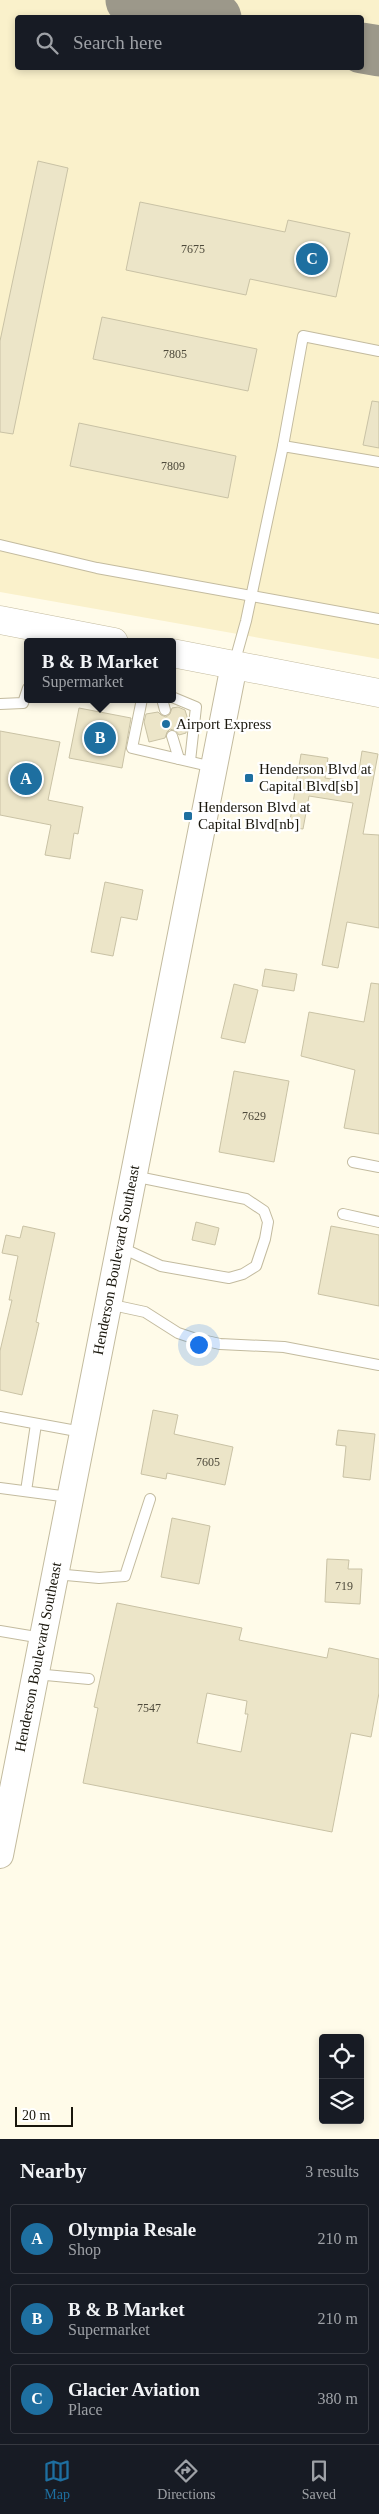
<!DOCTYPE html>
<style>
:root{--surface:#171b24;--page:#20242c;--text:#f1f3f6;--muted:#9ea1a6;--line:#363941;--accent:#1e6fa0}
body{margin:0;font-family:"Times New Roman",serif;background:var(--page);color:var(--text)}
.controls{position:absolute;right:15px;bottom:15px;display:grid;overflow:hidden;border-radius:5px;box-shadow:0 2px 8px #0003}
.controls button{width:45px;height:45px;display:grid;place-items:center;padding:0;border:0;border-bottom:1px solid var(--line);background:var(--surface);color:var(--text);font:25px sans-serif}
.scale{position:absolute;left:15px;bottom:12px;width:58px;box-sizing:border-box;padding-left:5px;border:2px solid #19160c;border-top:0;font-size:14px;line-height:18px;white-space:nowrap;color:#19160c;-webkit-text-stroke:4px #fff;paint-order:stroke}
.you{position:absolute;left:198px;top:1344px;width:18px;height:18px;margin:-12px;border:4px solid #fff;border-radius:50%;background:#1a73e8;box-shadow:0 0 0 8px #1a73e833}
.badge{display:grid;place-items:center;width:32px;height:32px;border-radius:50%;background:var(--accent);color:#fff;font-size:16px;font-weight:700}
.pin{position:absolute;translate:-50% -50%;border:2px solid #fff;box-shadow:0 1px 5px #0006}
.popup{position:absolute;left:24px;top:638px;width:152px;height:65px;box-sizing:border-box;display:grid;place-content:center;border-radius:5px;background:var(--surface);filter:drop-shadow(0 1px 4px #0005);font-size:16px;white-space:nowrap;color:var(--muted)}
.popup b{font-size:19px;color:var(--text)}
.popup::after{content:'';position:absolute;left:50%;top:100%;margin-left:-10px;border:10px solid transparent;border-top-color:var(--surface)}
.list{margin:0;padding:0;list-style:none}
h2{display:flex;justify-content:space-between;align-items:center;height:65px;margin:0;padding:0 20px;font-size:21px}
h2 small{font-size:16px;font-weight:400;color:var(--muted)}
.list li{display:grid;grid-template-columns:32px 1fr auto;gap:15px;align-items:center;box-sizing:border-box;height:70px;margin:0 10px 10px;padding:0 10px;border:1px solid var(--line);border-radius:5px}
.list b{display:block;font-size:19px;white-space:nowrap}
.list p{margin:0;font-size:16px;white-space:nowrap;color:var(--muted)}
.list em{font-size:16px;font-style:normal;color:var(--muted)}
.icon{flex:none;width:28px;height:28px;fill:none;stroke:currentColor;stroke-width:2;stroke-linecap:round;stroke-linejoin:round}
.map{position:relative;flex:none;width:379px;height:2139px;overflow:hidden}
.search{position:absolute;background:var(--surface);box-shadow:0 2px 8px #0003;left:15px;right:15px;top:15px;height:55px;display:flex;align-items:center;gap:12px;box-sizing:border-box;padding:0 18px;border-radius:5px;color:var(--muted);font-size:19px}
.sheet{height:305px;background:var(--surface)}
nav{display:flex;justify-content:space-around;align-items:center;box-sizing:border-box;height:70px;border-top:1px solid var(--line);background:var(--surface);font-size:14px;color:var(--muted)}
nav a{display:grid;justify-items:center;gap:2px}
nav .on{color:var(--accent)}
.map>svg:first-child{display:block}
.built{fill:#faf1cb;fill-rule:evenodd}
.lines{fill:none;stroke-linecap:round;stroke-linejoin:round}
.taxiway{stroke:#9c988a;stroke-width:51}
.building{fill:#ece5c8;stroke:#c9c2a5;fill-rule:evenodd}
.service-casing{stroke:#c3bb9f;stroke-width:12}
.tertiary-casing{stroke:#c3bb9f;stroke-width:28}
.secondary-casing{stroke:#c3bb9f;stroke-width:29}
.service{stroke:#fff;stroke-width:10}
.tertiary{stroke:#fff;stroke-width:26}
.secondary{stroke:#fff;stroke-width:28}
.poi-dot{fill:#1e6fa0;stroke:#fff;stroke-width:2}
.labels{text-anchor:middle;stroke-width:4.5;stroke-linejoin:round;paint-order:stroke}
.number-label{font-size:12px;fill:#4e4a3b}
.poi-label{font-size:15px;fill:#19160c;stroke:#fff;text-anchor:start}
.street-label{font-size:15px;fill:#19160c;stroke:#fff}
</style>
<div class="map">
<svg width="379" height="2139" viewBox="0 0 379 2139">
<rect width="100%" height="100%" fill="#fffbe9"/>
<path class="built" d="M0,0H379V659L0,592ZM18,18H362V68H18Z"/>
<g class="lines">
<g class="taxiway">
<polyline points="131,0 216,18"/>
<polyline points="362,48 379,51"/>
</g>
</g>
<g class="building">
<polygon points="38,161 68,168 13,434 0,432 0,341"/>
<polygon points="140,202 285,232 288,220 350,233 336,297 250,279 246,295 126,270"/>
<polygon points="102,317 257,349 248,391 93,359"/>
<polygon points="372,401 379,402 379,448 363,445"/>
<polygon points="79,423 236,456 228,498 70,466"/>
<polygon points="178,707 185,710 188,720 186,733 179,735 176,731 170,729 167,732 165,738 149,742 144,722 146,714 158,712 161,715 166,717 170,714 172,708"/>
<polygon points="79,708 131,718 122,768 69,758"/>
<polygon points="0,731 60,742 48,800 83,807 78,834 74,833 70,859 45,855 51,825 0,815"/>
<polygon points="362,751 378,754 363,834 379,835 379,928 347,922 338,968 322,965 353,803 309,796 303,829 289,827 301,754 328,758 325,778 357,783"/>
<polygon points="105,882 143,890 137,920 121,917 113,956 91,952"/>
<polygon points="265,969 297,974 294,991 262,986"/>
<polygon points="371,983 379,984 379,1134 344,1128 355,1070 301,1056 309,1012 364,1022"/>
<polygon points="234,984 258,990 245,1043 221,1038"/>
<polygon points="234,1071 289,1081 274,1162 219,1152"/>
<polygon points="196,1222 219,1228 215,1245 192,1240"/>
<polygon points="23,1226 55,1233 36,1322 39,1323 22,1395 0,1390 0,1351 12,1300 9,1300 18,1256 2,1253 6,1235 20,1238"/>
<polygon points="331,1226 379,1235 379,1306 318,1294"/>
<polygon points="153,1410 178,1415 174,1434 233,1447 225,1485 167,1473 166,1479 141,1474"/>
<polygon points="338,1430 375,1434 370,1480 343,1477 346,1446 336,1445"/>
<polygon points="172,1518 210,1526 199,1584 161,1577"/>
<polygon points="327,1559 349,1560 348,1569 362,1569 360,1604 325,1602"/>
<path d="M117,1603L242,1628L239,1640L327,1658L329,1648L379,1659V1693L371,1737L351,1733L332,1832L83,1783L98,1708L94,1707ZM207,1693L247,1701L245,1714H248L241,1752L197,1743Z"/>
</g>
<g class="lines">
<g class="service-casing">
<g id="service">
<polyline points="283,446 303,336 379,351"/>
<polyline points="0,545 97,568 379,619"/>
<polyline points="234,664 246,621 283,446 379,462"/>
<polyline points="172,697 196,707 190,761"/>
<polyline points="142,699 132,748 213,767"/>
<polyline points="162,699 165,710"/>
<polyline points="0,704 23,703 28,688"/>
<polyline points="172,736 179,759"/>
<polyline points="353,1162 379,1167"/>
<polyline points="343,1214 379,1222"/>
<polyline points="120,1247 161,1266 229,1278 243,1274 256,1266 265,1239 268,1222 264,1211 246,1199 133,1176"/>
<polyline points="108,1304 145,1312 178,1333 193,1338 220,1344 284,1347 379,1365"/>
<polyline points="0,1417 82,1432"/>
<polyline points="0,1488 69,1497"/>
<polyline points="26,1491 36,1424"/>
<polyline points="55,1574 99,1578 125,1576 150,1499"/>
<polyline points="0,1631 42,1638"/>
<polyline points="35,1674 89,1679"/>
</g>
</g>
<g class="tertiary-casing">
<polyline id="tertiary" points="0,1855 234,665"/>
</g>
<g class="secondary-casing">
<g id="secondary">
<polyline points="0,620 114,642"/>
<polyline points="172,653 379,693"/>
</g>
</g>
<use href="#service" class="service"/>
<use href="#tertiary" class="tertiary"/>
<use href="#secondary" class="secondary"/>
</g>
<g class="poi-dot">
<circle cx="166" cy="724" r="5"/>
<rect x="244" y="773" width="10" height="10" rx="2.5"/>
<rect x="183" y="811" width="10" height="10" rx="2.5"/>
</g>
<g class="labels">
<g class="number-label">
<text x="193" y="253">7675</text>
<text x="175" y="358">7805</text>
<text x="173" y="470">7809</text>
<text x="254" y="1120">7629</text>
<text x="208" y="1466">7605</text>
<text x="344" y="1590">719</text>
<text x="149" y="1712">7547</text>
</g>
<g class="poi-label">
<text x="176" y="729">Airport Express</text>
<text x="259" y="774">Henderson Blvd at<tspan x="259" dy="17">Capital Blvd[sb]</tspan></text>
<text x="198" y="812">Henderson Blvd at<tspan x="198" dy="17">Capital Blvd[nb]</tspan></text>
</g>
<g class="street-label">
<text transform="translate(116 1260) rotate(-79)" y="5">Henderson Boulevard Southeast</text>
<text transform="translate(38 1657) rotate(-79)" y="5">Henderson Boulevard Southeast</text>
</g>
</g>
</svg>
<div class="controls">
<button><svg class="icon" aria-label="locate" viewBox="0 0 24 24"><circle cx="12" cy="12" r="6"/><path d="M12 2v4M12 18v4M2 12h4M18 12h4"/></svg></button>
<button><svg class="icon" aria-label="layers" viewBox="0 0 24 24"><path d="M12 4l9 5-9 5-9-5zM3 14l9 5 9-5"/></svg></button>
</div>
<div class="scale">20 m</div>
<div class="you"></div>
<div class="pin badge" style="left:26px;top:779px">A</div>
<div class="pin badge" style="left:100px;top:738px">B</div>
<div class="popup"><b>B &amp; B Market</b>Supermarket</div>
<div class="pin badge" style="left:312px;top:259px">C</div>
<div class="search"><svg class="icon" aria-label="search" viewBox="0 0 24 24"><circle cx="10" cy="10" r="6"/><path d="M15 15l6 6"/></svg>Search here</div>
</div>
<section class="sheet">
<h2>Nearby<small>3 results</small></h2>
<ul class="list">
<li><span class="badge">A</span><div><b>Olympia Resale</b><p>Shop</p></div><em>210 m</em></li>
<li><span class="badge">B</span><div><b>B &amp; B Market</b><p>Supermarket</p></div><em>210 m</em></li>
<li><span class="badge">C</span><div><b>Glacier Aviation</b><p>Place</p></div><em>380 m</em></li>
</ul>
</section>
<nav>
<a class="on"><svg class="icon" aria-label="map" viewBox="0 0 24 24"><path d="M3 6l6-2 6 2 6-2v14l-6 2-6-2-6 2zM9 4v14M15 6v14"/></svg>Map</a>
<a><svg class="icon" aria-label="directions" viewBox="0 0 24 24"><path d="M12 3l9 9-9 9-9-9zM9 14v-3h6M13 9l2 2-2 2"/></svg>Directions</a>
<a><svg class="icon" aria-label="saved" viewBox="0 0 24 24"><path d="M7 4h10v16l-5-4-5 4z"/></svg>Saved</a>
</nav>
